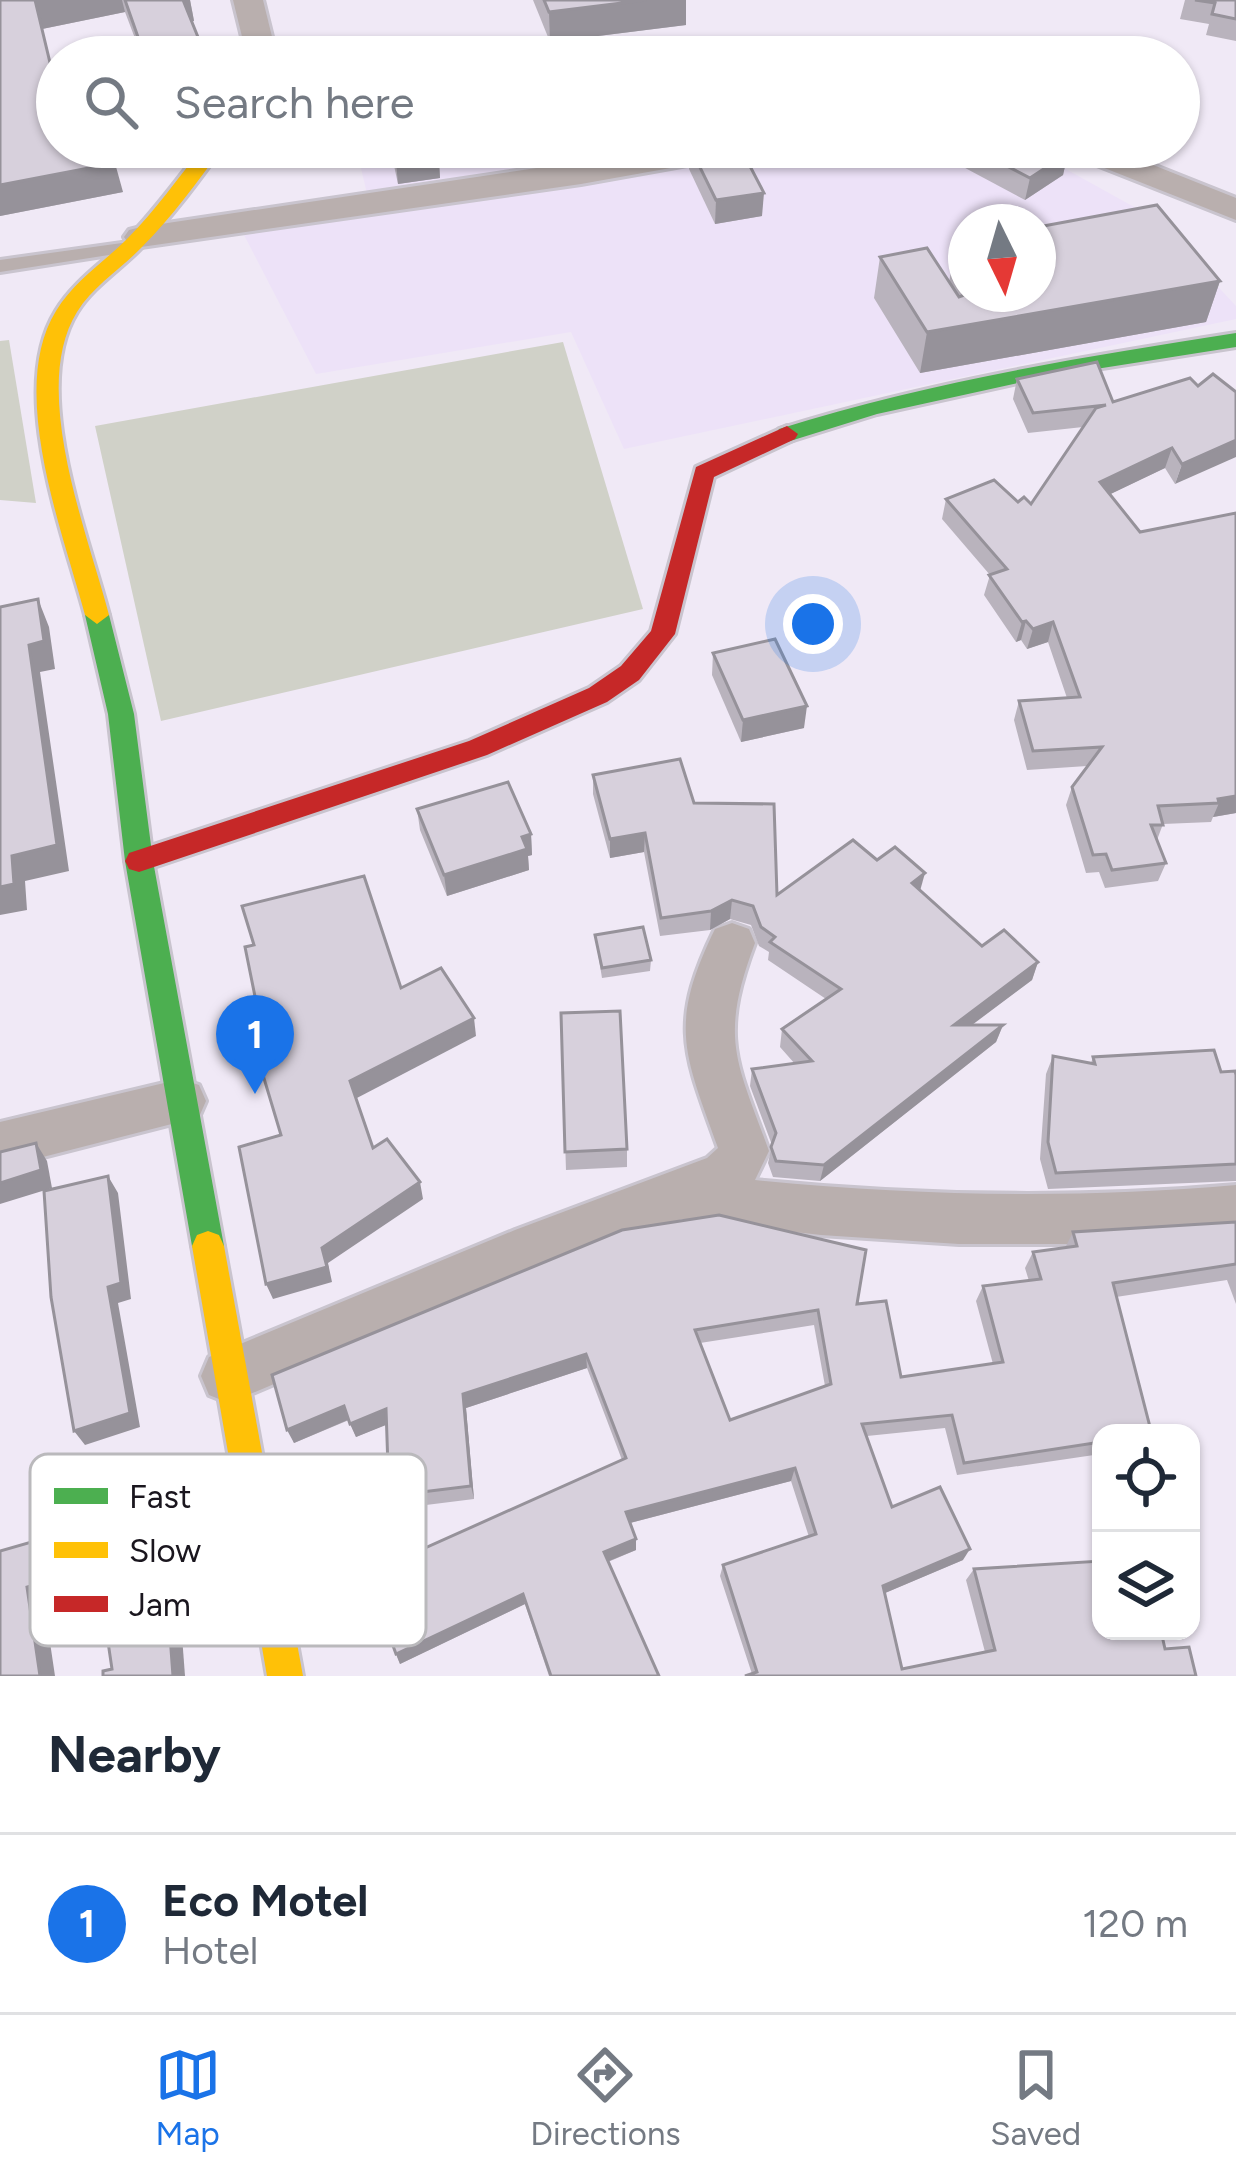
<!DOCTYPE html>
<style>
:root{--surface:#fff;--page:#f2f2f3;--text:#1f2937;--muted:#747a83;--line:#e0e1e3;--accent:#1a73e8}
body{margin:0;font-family:Figtree,sans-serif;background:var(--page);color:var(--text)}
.controls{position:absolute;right:36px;bottom:36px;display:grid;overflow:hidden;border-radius:24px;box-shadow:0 3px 9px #0004}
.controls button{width:108px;height:108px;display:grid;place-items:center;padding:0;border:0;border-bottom:3px solid var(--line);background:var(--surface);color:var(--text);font:60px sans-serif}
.compass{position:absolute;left:948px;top:204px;width:108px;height:108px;border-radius:50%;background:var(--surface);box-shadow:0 3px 9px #0004;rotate:175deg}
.you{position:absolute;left:813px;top:624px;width:42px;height:42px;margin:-30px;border:9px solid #fff;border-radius:50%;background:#1a73e8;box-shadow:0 0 0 18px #1a73e833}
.badge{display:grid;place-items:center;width:78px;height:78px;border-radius:50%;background:var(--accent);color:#fff;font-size:39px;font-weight:700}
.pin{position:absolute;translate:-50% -99px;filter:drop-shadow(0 3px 6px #0008)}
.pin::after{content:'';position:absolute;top:63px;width:42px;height:36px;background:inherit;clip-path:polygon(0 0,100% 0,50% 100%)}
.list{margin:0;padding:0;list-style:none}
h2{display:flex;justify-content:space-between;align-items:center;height:156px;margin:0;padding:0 48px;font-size:51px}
h2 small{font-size:39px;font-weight:400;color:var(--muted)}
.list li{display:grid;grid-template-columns:78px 1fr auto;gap:36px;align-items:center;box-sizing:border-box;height:180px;padding:0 48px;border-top:3px solid var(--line)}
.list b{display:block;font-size:45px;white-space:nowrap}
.list p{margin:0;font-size:39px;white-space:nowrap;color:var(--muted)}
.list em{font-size:39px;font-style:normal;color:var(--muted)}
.icon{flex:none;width:66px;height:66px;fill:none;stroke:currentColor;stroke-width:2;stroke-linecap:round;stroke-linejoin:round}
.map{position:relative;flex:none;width:1236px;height:1676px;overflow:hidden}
.search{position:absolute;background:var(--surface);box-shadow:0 3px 9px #0004;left:36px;right:36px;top:36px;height:132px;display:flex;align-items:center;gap:30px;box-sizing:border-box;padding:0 42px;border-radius:66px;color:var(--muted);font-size:45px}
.sheet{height:336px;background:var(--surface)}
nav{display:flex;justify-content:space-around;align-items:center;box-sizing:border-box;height:168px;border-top:3px solid var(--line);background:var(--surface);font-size:33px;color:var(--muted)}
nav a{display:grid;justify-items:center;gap:6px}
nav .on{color:var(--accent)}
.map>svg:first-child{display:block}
.built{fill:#ede2f8;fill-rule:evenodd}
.green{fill:#d0d1c8}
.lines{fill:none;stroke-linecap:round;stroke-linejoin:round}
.lane-casing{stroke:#c9c4ce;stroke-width:6}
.street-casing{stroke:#c9c4ce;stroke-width:6}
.fast-casing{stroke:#c9c4ce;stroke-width:6}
.slow-casing{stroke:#c9c4ce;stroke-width:6}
.jam-casing{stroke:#c9c4ce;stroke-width:6}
.lane{fill:#b9afae;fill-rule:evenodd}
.street{fill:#b9afae;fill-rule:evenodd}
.fast{fill:#4caf50;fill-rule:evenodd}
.slow{fill:#ffc107;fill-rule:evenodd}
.jam{fill:#c62828;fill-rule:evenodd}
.wall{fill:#b9b3bd;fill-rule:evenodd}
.shaded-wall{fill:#96929a}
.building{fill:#d7d0dc;stroke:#96929a;stroke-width:3;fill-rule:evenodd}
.key{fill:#fff;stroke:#bab9bc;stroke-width:3}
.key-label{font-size:33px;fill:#1a161e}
</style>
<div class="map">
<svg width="1236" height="1676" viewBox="0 0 1236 1676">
<rect width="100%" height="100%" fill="#f0e9f6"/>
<g class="built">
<polygon points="356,147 699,147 368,198"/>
<path d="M792,147H1026L1154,218L1236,306V319L624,449L571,332L316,374L243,233ZM966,222H1038V294H966Z"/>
</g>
<g class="green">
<polygon points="9,340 36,503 0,500 0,341"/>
<polygon points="563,342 643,609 161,721 95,426"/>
</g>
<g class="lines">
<g class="lane-casing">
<polygon id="lane" points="122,243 128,244 128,252 0,272 0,260"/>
</g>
<g class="street-casing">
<g id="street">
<polygon points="233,0 263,0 277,57 247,57"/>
<polygon points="678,147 748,147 732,157 581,184 141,247 129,244 124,237 129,230 141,227"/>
<polygon points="1064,147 1108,147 1236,198 1236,220 1069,154"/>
<path d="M732,923L749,929L755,943C719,1039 736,1060 769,1151L755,1180C916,1196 1075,1199 1236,1185V1233L1097,1244H959L821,1235L682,1219L552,1266L229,1403L209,1395L201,1376L209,1357L515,1230L707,1158L718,1148C684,1053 668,1025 715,929Z"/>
<polygon points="181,1079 199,1085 206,1101 199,1117 0,1168 0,1122"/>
</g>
</g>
<g class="fast-casing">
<g id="fast">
<path d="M1236,333V347L1045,377L877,414L787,442L776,434L779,429C929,382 1081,357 1236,333Z"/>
<polygon points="97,606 109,615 134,714 153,861 224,1246 219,1257 208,1261 197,1257 192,1246 125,861 108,714 85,615"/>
</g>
</g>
<g class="slow-casing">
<g id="slow">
<path d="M203,147H223C198,181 172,217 142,247C121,269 93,286 77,312C29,389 88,534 109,615L97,624L85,615C63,532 7,390 56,311C74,281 103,263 127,239C155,211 178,178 203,147Z"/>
<polygon points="208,1231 219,1235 224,1246 303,1676 267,1676 192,1246 197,1235"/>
</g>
</g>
<g class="jam-casing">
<polygon id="jam" points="787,426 798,434 795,439 714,477 675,634 639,680 607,702 487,755 139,872 129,869 125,861 129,853 469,741 589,688 621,666 651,631 696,467"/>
</g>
<use href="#lane" class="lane"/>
<use href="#street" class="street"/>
<use href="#fast" class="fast"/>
<use href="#slow" class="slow"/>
<use href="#jam" class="jam"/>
</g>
<g class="wall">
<polygon points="0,0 190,0 194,21 192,21 206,57 142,57 125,12 42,29 57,88 57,147 123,192 0,216"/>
<polygon points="533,0 686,0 686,25 550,42"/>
<polygon points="1185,0 1236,0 1236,41 1206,35 1209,24 1180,19"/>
<polygon points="390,147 438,147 440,178 398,184"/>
<polygon points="690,147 762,216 715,224 689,169"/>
<polygon points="940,147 1065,147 1068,153 1063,175 1025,200 939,154"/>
<polygon points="966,241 966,294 1220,281 1206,322 920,373 874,298 880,257 949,282 957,242"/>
<polygon points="1213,374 1175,484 1165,468 1110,494 1140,532 1236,513 1236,813 1213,817 1211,822 1163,824 1157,840 1166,863 1158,881 1105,888 1099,872 1086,873 1066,805 1072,787 1087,766 1027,770 1014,720 1019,701 1067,698 1048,642 1027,649 1021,640 1016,642 984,595 990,575 942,519 946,499 1031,504 1083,427 1028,433 1013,399 1017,379 1113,402 1198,386"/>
<polygon points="713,653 804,728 741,742 712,675"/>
<polygon points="593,775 694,803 777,895 877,860 920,891 982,946 1038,962 1032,980 971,1025 1003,1025 996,1042 820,1181 773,1177 768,1163 772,1145 750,1086 752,1069 795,1064 780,1047 782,1029 826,999 768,960 769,952 759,946 751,925 730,919 710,930 660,936 644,852 610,858 593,794"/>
<polygon points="417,809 531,834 532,855 528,856 529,870 447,896 420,830"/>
<polygon points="595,935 651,960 650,971 602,978"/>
<polygon points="561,1013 627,1149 627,1167 566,1170"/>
<polygon points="1053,1056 1091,1063 1093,1057 1236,1075 1236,1181 1048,1189 1040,1159 1046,1074"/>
<path d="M1236,1222V1304L1227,1280L1116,1297L1150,1427L1146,1433H1101V1445L1094,1455L957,1475L945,1428L867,1436L892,1507L963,1560L885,1593L902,1669L985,1652L966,1580L974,1569L1101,1631L1165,1649L1196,1676L752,1674L720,1576L723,1565L809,1537L791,1481L630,1523L636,1539V1550L608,1562L659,1676H549L525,1604L400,1664L396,1654L622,1460L587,1368L466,1408L474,1499L394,1509L389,1496L387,1424L356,1437L349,1420L294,1443L272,1375L857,1304L901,1377L993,1364L976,1301L983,1286L1029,1281L1025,1268L1033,1252L1065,1248L1073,1232ZM814,1325L825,1386L730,1420L700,1343Z"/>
</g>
<g class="shaded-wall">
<polygon points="34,0 122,0 125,12 42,29 57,92"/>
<polygon points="182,0 190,0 194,21 187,22"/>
<polygon points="646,0 686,0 686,25 550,42 549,12"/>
<polygon points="419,147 438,147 440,178 398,184 395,151"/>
<polygon points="1068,153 1063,175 1025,200 1030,178"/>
<polygon points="115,163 123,192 0,216 0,185"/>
<polygon points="764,193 762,216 715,224 716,200"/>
<polygon points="1220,281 1206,322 920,373 927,332"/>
<polygon points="1236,440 1236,457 1175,484 1182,464"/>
<polygon points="1172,448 1165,468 1094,502 1100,482"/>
<polygon points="38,599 49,627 55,669 40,672 69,871 25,881 27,910 0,915 0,887 12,856 29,645"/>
<polygon points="1026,621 1021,640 1016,642 1022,622"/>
<polygon points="1053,622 1048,642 1027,649 1033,629"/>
<polygon points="807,706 804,728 741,742 743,720"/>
<polygon points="1236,796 1236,813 1213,817 1219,803 1218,799"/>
<polygon points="645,833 644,852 610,858 610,839"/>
<polygon points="531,834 532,855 528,856 529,870 447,896 444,875"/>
<polygon points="925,873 920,891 912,883"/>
<polygon points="732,900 730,919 710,930 711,911"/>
<polygon points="1038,962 1032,980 948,1043 954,1025"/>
<polygon points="474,1018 476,1036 355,1099 350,1081"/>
<polygon points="1003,1025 996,1042 820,1181 824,1165"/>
<polygon points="36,1143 47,1161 52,1188 0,1204 0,1183"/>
<polygon points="108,1176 118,1193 131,1299 118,1303 140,1427 85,1445 74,1431 108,1287"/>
<polygon points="420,1182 423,1199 328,1263 332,1282 273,1299 266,1284"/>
<polygon points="586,1354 587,1368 466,1408 474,1499 471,1486 463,1394"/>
<polygon points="344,1406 350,1419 294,1443 287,1430"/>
<polygon points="386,1409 391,1423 356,1437 350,1424"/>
<polygon points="795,1468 791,1481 626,1524 626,1512"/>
<polygon points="145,1482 158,1499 182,1636 185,1676 173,1676"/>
<polygon points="636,1539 636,1550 604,1563 604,1552"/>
<polygon points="970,1549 963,1560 878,1596 883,1586"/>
<polygon points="97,1567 112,1582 44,1602 55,1676 40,1676 27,1587"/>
<polygon points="523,1594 525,1604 400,1664 396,1654"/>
</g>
<g class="building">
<polygon points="0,0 35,0 57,92 57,147 110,147 115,163 0,185"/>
<polygon points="125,0 183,0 206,57 145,57"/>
<polygon points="544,0 646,0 549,12"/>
<polygon points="1195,0 1236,0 1236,19 1212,14 1215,3"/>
<polygon points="736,45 742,57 697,57 694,51"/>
<polygon points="394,147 419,147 395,151"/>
<polygon points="690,147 740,147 764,193 716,200"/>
<polygon points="970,147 1065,147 1068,153 1030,178"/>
<polygon points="1157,205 1220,281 927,332 880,257 927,248 959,297 967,294 1038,294 1038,227"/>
<polygon points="966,241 966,267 957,242"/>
<polygon points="1097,362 1113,402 1190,378 1198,386 1213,374 1236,392 1236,440 1182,464 1172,448 1100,482 1140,532 1236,513 1236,796 1218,799 1219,803 1158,806 1163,825 1151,825 1166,863 1112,870 1106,854 1093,855 1072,787 1102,747 1033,751 1019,701 1080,697 1053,622 1033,629 1026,621 1022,622 989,575 1007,569 946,499 994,480 1018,502 1024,497 1031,504 1096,408 1106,405 1033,413 1017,379"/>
<polygon points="38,599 44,641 29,645 57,845 12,856 14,884 0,887 0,607"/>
<polygon points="775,639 807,706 743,720 713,653"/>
<polygon points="680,759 694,803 774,804 777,895 853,840 877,860 895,847 925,873 912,883 982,946 1004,930 1038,962 954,1025 1003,1025 824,1165 776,1161 771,1147 776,1133 752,1069 812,1061 782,1029 841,989 770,942 775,937 761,927 753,906 732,900 711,911 661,918 645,833 610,839 593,775"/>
<polygon points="508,782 531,834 522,837 527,849 444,875 417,809"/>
<polygon points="364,876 401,988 441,968 474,1018 350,1081 373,1148 387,1139 420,1182 322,1248 327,1267 266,1284 239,1147 281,1135 251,1035 262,1031 245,947 254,945 242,906"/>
<polygon points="643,927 651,960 602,968 595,935"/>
<polygon points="620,1011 627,1149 565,1152 561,1013"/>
<polygon points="1214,1050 1221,1072 1235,1071 1236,1075 1236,1164 1056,1173 1048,1142 1053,1056 1095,1064 1093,1057"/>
<polygon points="36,1143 41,1170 0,1183 0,1152"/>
<polygon points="108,1176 121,1283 108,1287 130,1413 74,1431 51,1297 44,1191"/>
<path d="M719,1215L866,1250L857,1304L886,1301L901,1377L1003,1362L983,1286L1041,1279L1033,1252L1077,1246L1073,1232L1236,1222V1264L1113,1283L1150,1427L1101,1432V1442L964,1463L952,1415L862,1424L892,1507L940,1487L970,1549L883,1586L902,1669L995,1650L974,1569L1101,1561V1631H1161L1165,1649L1189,1647L1196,1676H745L757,1672L723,1565L816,1534L795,1468L626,1512L636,1539L604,1552L659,1676H551L523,1594L396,1654L367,1574L626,1458L586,1354L463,1394L471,1486L389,1496L386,1409L350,1424L344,1406L287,1430L272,1375L622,1230ZM818,1310L831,1384L730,1420L695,1330Z"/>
<polygon points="145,1482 169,1622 173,1676 103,1676 103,1671 112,1669 97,1567 27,1587 40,1676 0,1676 0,1551 91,1525 87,1501"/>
</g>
<rect x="30" y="1454" width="396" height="192" rx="18" class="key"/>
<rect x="54" y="1488" width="54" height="16" fill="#4caf50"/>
<rect x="54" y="1542" width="54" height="16" fill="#ffc107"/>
<rect x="54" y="1596" width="54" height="16" fill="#c62828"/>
<g class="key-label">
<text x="129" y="1508">Fast</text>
<text x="129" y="1562">Slow</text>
<text x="129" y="1616">Jam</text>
</g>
</svg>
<div class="controls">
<button><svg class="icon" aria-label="locate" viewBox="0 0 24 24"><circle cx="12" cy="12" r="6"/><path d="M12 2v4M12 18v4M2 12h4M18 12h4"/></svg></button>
<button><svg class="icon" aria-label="layers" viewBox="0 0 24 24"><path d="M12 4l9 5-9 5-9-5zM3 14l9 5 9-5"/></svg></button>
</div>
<svg class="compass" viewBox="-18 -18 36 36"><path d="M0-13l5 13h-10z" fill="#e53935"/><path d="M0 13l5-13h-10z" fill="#747a83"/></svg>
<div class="you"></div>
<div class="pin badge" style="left:255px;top:1094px">1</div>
<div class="search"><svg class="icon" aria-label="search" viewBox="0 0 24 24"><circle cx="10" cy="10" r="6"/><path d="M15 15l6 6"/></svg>Search here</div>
</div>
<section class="sheet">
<h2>Nearby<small></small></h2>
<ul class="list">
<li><span class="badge">1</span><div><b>Eco Motel</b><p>Hotel</p></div><em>120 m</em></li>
</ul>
</section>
<nav>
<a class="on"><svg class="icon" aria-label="map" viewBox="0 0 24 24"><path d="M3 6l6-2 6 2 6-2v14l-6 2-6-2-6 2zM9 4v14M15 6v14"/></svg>Map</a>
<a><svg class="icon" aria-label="directions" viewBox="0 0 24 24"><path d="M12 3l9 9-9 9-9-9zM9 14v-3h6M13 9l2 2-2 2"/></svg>Directions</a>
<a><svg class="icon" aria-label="saved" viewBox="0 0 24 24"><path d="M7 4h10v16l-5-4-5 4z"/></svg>Saved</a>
</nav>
